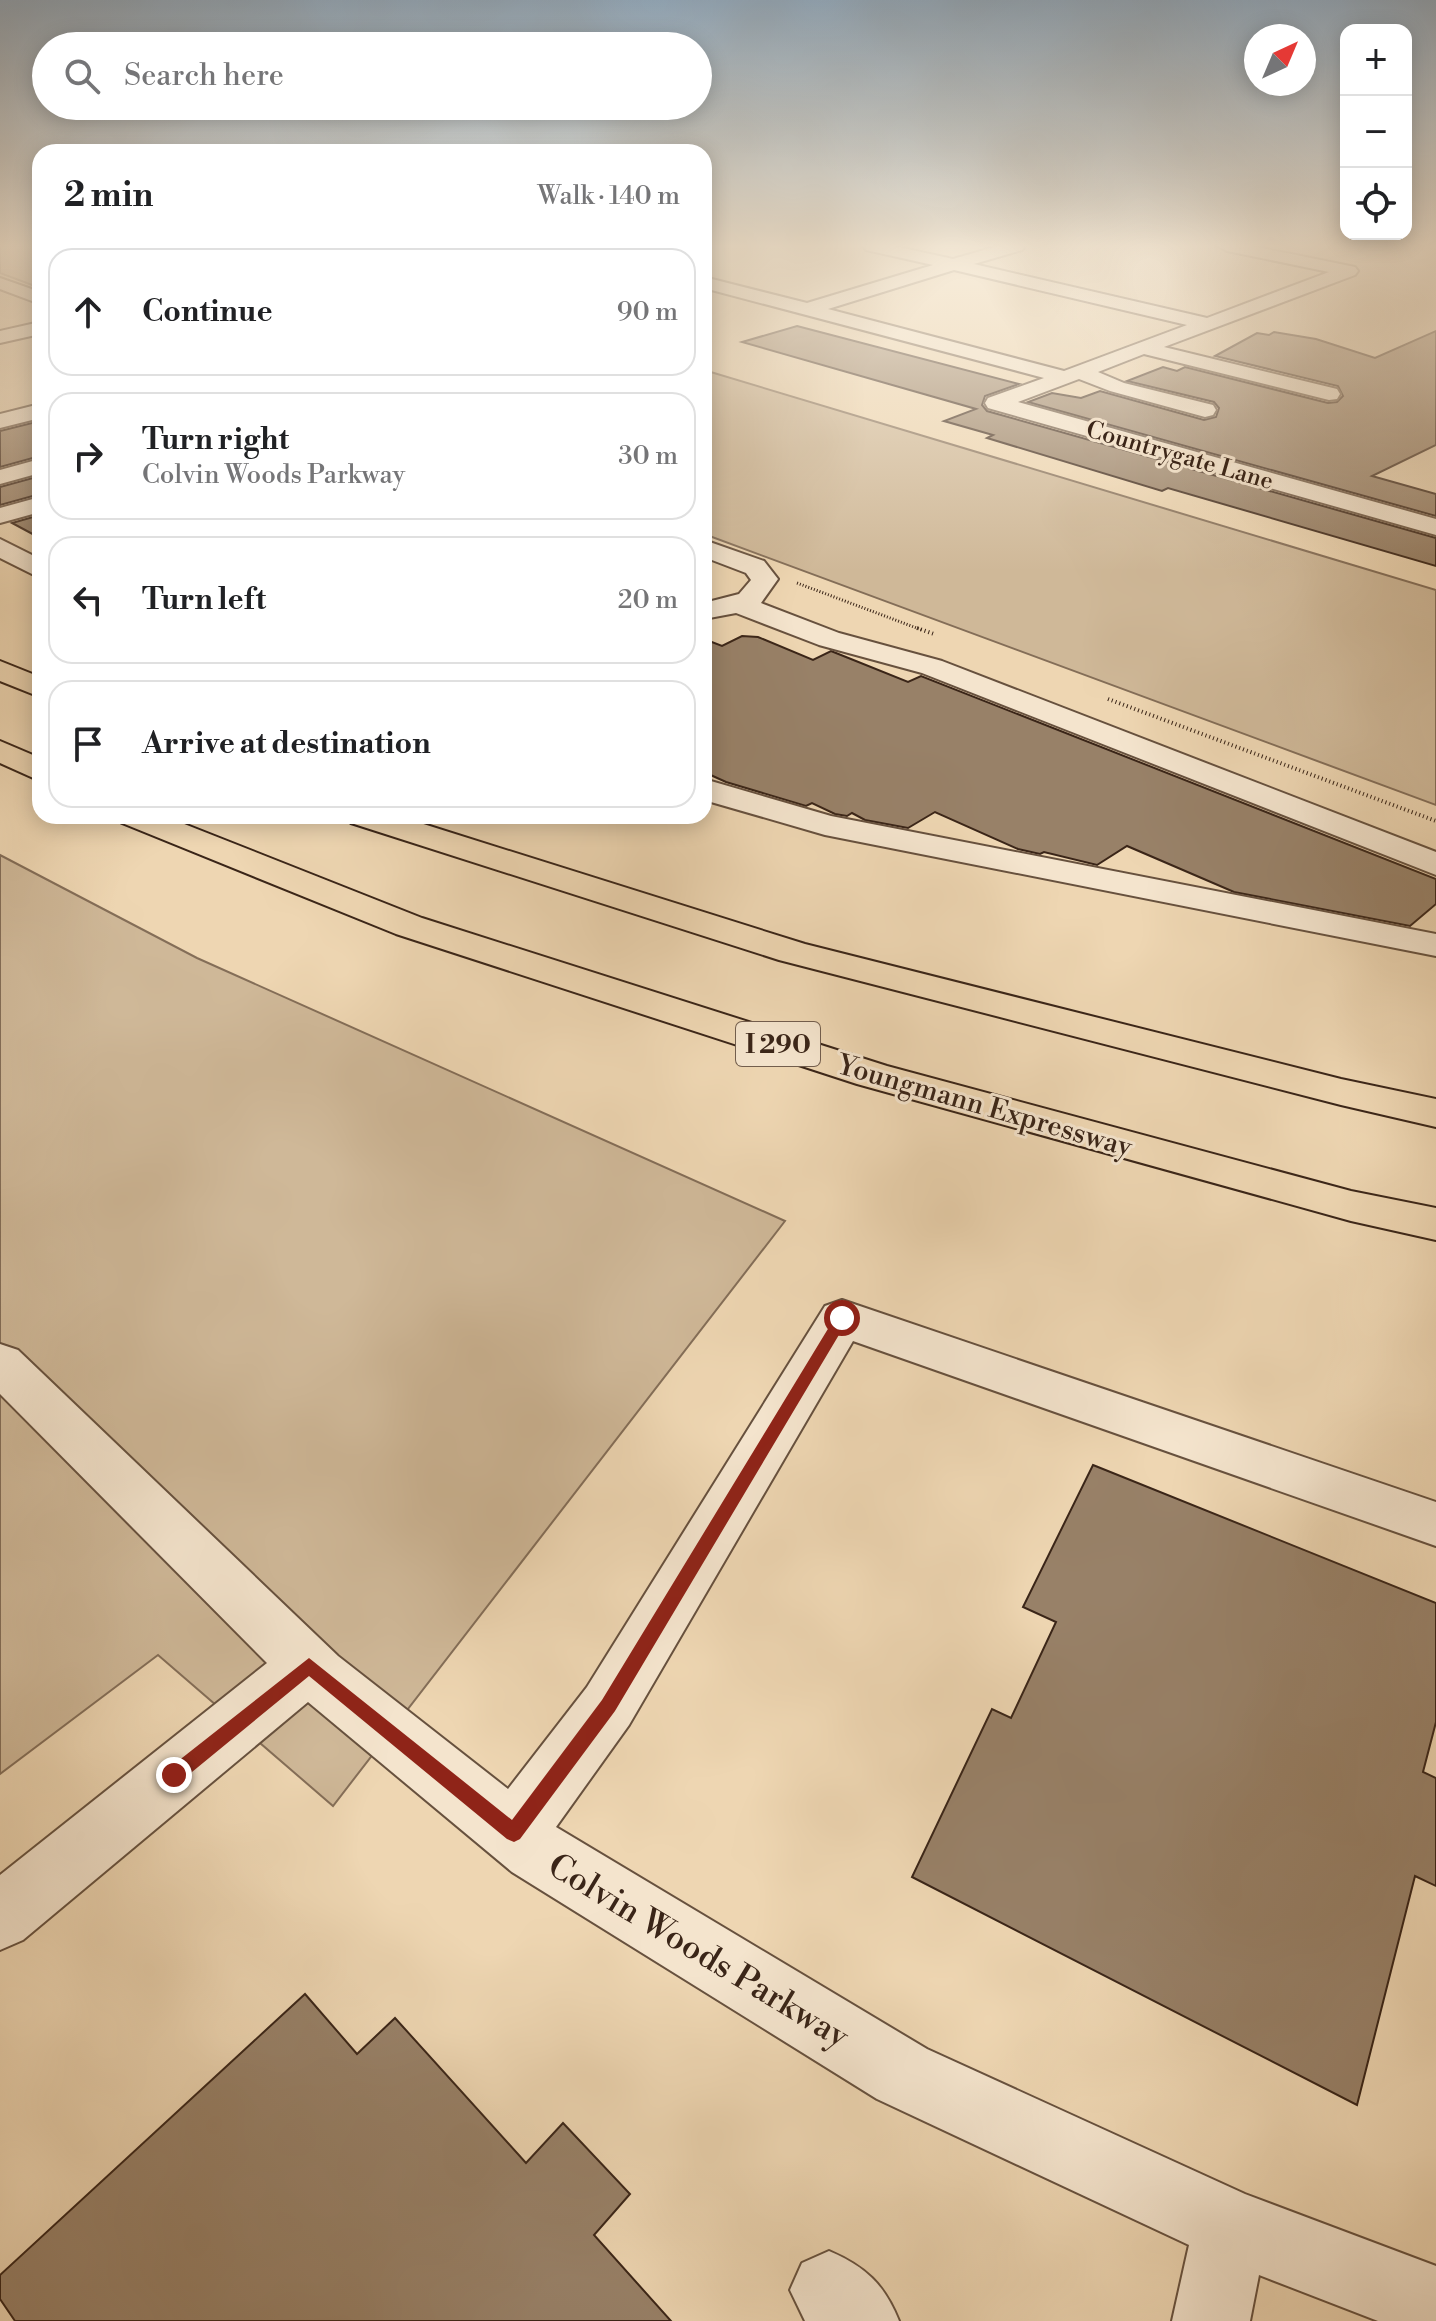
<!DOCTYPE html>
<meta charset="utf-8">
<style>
:root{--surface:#fff;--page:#f2f2f2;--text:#202124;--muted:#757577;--line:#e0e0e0}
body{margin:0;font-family:"Libre Bodoni",serif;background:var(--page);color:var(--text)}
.controls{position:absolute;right:24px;top:24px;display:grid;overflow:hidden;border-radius:16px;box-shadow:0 4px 20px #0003}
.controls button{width:72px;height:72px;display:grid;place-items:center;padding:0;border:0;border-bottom:2px solid var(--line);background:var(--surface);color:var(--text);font:40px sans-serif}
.compass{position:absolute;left:1244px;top:24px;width:72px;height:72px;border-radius:50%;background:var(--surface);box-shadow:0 4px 20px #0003;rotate:44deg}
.stop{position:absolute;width:24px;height:24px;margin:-18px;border:6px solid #8f2418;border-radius:50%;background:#fff}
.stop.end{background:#8f2418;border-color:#fff;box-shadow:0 2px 8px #0008}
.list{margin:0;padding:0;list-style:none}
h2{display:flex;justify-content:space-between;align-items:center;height:104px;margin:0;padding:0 32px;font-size:34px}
h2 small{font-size:26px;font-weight:400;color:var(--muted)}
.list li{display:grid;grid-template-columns:52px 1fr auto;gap:24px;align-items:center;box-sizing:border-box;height:128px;margin:0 16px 16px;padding:0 16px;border:2px solid var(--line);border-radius:24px}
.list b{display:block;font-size:30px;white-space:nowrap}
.list p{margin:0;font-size:26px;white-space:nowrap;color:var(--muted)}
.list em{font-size:26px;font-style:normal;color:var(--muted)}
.icon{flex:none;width:44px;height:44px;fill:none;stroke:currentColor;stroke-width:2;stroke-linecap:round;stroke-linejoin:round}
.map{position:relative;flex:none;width:1436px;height:2321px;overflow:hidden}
.search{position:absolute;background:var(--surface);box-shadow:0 4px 20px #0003;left:32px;top:32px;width:680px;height:88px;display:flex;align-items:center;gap:20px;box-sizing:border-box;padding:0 28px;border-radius:44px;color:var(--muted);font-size:30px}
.panel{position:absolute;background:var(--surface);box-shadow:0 4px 20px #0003;left:32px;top:144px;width:680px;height:680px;border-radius:24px}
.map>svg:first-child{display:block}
.green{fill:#cfb898;stroke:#846e58;stroke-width:2}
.building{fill:#988168;stroke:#3a2518;stroke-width:2}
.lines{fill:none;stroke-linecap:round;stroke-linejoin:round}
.minor-casing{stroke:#67513e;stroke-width:4}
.highway-casing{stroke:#3a2518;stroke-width:4}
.path-far1{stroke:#3a2518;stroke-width:3;stroke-dasharray:1 2;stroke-linecap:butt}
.path{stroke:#3a2518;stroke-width:4;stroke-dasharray:1 3;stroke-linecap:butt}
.minor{fill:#f4e4cd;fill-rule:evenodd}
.highway{fill:#eed6b2;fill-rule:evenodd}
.route{fill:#8f2418}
.labels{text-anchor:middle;stroke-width:6;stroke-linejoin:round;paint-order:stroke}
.far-street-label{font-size:24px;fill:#3a2518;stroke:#f4e4cd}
.shield{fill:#f4e4cd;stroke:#725e4e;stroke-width:2}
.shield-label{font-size:26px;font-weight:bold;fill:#3a2518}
.street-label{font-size:28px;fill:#3a2518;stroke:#f4e4cd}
.near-street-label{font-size:34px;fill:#3a2518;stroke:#f4e4cd}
</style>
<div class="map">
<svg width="1436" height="2321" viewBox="0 0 1436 2321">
<rect width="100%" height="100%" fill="#eed6b2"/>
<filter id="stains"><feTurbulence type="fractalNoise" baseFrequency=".0025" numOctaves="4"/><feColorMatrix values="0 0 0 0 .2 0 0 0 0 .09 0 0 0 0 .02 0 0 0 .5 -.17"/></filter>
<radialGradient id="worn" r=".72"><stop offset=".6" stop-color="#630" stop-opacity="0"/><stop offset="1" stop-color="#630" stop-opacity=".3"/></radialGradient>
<g class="green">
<polygon points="0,246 40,246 40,288 0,273"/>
<polygon points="704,370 1436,590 1436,805 704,534"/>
<polygon points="0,855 197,958 785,1221 333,1806 158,1655 0,1774"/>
</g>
<g class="building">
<polygon points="797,326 1019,384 985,396 982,405 987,411 1436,538 1436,566 1168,488 1162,491 987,438 993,435 944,421 976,409 742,342"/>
<polygon points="1436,331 1436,445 1372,476 1436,494 1436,516 1028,402 1052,393 1081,398 1100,391 1204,420 1216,417 1219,408 1214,402 1127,381 1163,367 1177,371 1185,367 1328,403 1337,402 1343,396 1338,386 1215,356 1257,333 1269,335 1274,332 1316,339 1375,358"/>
<polygon points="40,421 40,456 0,467 0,431"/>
<polygon points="40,476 40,494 0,505 0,487"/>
<polygon points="40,515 40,538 12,523"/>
<polygon points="742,636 758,637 813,660 831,651 836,653 908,682 921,676 1436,879 1436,904 1410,926 1234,892 1127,846 1097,865 1044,852 1040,854 1018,849 935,812 908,828 865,820 852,813 847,816 835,814 812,803 806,806 726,782 704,772 704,639 722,646"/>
<polygon points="1093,1465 1436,1603 1436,1722 1423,1772 1436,1778 1436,1886 1415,1876 1357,2105 912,1877 992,1709 1011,1718 1056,1622 1023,1607"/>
<polygon points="305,1994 357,2054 395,2018 526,2163 563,2123 630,2194 594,2235 671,2321 15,2321 0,2299 0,2275"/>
</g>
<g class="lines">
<g class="minor-casing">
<g id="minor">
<path d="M863,246H894L953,259L998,246H1025L1022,250L974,264L1207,318L1329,272L1227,251L1218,246H1252L1355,267L1358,271L1355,275L1164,347L1337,389L1340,394L1337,399L1329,400L1144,354L1098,372L1124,383L1213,405L1216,410L1213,415L1205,417L1110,391L1079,379L1018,402L1436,519V535L988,408L985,403L988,398L1044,378L704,288V277L807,303L933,265L866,250ZM954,270L1187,325L1064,371L828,309Z"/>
<polygon points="0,278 40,292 40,304 0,289"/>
<polygon points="40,322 40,334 0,343 0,331"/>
<polygon points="40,404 40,418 0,428 0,414"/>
<polygon points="40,459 40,473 0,484 0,470"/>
<polygon points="40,497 40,512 0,523 0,508"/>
<polygon points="0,539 40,559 40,578 0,558"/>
<polygon points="704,540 764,561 778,579 761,603 839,633 942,661 1436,852 1436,875 922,673 819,645 736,613 704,619 704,603 739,594 751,580 746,573 704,557"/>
<polygon points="704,779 831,816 1436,934 1436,956 825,835 704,800"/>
<polygon points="842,1300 1436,1502 1436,1546 853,1341 629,1725 556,1827 927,2049 1245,2194 1436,2266 1436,2321 1378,2321 1259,2275 1250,2321 1172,2321 1189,2245 877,2099 512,1872 308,1702 23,1940 0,1950 0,1875 267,1663 0,1394 0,1344 18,1350 338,1656 508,1789 587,1687 825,1306"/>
<path d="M829,2251C866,2267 884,2284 899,2321H805L790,2290L802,2263Z"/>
</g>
</g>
<g class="highway-casing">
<g id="highway">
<polygon points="0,661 40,677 40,697 0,681"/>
<polygon points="0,741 40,758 40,781 0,763"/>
<polygon points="117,816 164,816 422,918 887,1066 1351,1191 1436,1208 1436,1240 1351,1221 857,1084 396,934 122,823"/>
<polygon points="346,816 398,816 805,944 1341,1079 1436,1099 1436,1127 1341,1105 779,960 351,823"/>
</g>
</g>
<polyline class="path-far1" points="797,583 922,630"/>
<g class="path">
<polyline points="917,628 934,634"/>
<polyline points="1108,699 1436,821"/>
</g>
<use href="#minor" class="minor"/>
<use href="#highway" class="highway"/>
</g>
<linearGradient id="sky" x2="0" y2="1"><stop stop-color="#92aabe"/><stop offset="0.43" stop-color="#f7eddc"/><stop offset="1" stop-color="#f7eddc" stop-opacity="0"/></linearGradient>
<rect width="1436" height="571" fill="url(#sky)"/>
<polygon class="route" points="842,1313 849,1318 615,1711 520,1839 514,1842 507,1839 309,1676 181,1781 174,1784 168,1781 165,1775 168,1769 309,1658 512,1820 602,1700 837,1314"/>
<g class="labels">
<g class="far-street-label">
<text transform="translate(1180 455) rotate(16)" y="8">Countrygate Lane</text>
</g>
<rect class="shield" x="736" y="1022" width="84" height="44" rx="6"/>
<g class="shield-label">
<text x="778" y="1053">I 290</text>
</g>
<g class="street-label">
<text transform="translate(985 1105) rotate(16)" y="10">Youngmann Expressway</text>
</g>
<g class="near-street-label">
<text transform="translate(699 1950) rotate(31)" y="12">Colvin Woods Parkway</text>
</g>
</g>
<rect width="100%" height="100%" filter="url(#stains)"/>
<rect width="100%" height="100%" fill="url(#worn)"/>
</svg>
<div class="controls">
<button>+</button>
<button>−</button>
<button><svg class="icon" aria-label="locate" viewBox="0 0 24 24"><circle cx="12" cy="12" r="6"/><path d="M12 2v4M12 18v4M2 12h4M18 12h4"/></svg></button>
</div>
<svg class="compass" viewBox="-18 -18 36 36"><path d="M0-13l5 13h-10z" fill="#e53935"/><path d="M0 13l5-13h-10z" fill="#757577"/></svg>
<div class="stop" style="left:842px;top:1318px"></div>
<div class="stop end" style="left:174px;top:1775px"></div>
<div class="search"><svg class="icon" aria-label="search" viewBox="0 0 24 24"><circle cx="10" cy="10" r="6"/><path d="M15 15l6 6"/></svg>Search here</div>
<section class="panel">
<h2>2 min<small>Walk · 140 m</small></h2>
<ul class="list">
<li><svg class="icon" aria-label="ahead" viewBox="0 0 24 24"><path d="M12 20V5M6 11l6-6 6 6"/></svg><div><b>Continue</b></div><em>90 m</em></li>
<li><svg class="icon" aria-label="right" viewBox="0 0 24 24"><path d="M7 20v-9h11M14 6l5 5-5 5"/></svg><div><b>Turn right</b><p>Colvin Woods Parkway</p></div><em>30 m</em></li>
<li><svg class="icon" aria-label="left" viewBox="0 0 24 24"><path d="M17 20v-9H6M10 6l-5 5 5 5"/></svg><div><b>Turn left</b></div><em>20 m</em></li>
<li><svg class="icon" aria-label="arrive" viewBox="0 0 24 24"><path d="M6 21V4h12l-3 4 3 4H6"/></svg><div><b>Arrive at destination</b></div></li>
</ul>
</section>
</div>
